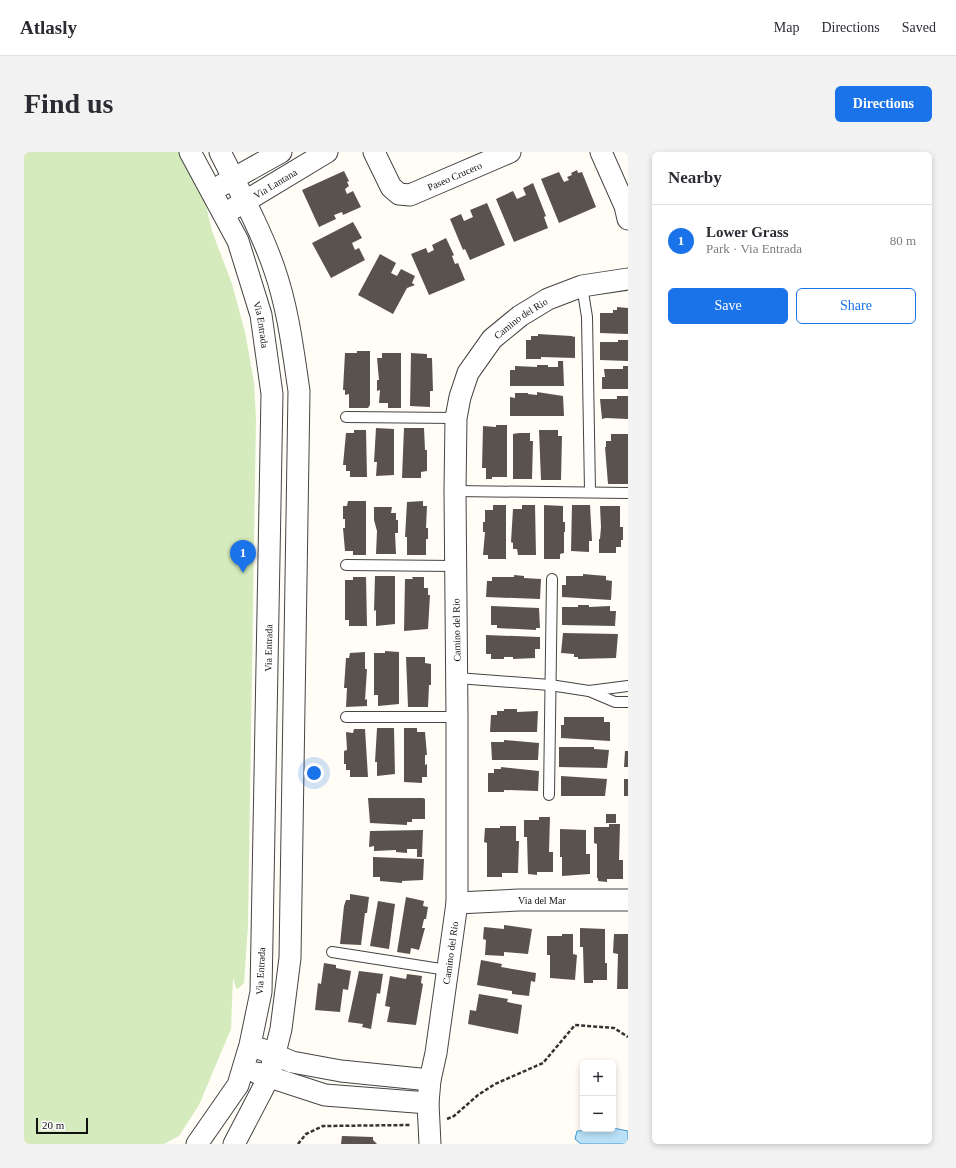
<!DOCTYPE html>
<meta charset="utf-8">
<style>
:root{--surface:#fff;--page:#f2f2f3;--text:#2b2b33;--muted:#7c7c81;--line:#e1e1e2;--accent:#1a73e8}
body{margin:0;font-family:Georgia,serif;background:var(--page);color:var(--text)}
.controls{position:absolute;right:12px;bottom:12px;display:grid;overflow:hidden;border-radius:6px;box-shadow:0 2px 6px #0003}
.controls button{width:36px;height:36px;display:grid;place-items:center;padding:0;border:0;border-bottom:1px solid var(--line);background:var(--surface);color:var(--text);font:20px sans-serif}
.scale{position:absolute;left:12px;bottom:10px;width:52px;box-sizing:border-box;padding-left:4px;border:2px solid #111;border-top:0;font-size:11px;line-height:14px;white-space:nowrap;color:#111;-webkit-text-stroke:3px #fff;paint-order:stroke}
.you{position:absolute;left:290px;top:621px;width:14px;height:14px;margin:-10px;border:3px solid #fff;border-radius:50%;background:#1a73e8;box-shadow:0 0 0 6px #1a73e833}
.badge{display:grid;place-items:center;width:26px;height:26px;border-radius:50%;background:var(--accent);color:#fff;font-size:13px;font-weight:700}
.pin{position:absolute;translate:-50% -33px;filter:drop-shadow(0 1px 2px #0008)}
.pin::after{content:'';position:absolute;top:21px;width:14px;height:12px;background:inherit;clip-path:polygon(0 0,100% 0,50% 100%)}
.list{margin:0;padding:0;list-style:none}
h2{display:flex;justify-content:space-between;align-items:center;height:52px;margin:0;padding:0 16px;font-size:17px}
h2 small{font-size:13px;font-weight:400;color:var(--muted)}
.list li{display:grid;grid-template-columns:26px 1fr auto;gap:12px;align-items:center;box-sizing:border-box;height:72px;padding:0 16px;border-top:1px solid var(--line)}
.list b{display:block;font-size:15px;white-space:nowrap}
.list p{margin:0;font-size:13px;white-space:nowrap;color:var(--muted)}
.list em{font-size:13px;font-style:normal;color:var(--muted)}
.actions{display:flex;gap:8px;padding:12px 16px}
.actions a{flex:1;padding:9px 0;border:1px solid var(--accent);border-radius:6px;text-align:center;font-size:14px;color:var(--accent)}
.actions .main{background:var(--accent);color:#fff}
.map{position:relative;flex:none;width:604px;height:992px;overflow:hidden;border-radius:6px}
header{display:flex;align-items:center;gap:24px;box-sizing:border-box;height:56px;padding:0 20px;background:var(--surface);border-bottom:1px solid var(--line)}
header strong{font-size:19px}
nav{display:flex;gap:22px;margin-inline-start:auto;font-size:14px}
.intro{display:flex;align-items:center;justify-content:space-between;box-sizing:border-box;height:96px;padding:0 24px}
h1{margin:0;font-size:28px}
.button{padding:10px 18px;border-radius:6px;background:var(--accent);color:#fff;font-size:14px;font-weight:700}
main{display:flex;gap:24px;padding:0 24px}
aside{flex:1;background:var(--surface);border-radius:6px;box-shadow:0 2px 6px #0003}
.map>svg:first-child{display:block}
.green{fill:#d5ebbd}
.water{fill:#b9e0f7;stroke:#3f96cf}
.building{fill:#5a524d}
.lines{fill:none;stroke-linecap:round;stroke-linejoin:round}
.service-casing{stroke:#444;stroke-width:12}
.minor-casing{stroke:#444;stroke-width:23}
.path{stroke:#333;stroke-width:2.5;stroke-dasharray:4 2;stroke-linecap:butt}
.service{stroke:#fff;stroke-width:10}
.minor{stroke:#fff;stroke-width:21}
.labels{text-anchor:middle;stroke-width:4;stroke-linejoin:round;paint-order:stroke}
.street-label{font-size:10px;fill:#111;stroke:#fff}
</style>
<header>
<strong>Atlasly</strong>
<nav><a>Map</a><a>Directions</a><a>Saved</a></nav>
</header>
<div class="intro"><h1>Find us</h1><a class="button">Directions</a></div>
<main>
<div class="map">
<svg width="604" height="992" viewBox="0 0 604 992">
<rect width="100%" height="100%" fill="#fffdf5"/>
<polygon class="green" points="0,0 158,0 179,40 188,79 208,132 221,180 230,230 232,266 224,773 220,831 214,837 212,836 209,826 207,877 175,953 155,984 140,992 0,992"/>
<polygon class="water" points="589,976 604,979 604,992 557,992 551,987 553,979"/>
<g class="building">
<polygon points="553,18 554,21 558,20 572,55 535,71 517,27 535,20 540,30 545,28 543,25 548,23 547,21"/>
<polygon points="320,19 325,29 323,30 325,34 321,37 323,42 329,39 337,55 319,63 318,60 310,63 312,67 295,75 278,38"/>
<polygon points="509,31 522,64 520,65 524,76 490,90 472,47 489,39 493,47 502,43 499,36"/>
<polygon points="463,51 481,93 446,108 441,97 439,98 426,67 437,62 440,69 449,65 446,58"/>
<polygon points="329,70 338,86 328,91 331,98 335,96 341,108 307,126 288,91"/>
<polygon points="422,86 430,103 428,104 431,112 434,111 441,128 405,143 387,102 402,96 404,101 410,98 408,93"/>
<polygon points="356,102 372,111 367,121 373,124 377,117 391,124 388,131 391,133 383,136 369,162 334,143"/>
<polygon points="593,155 604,156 604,182 576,181 576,161 589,161 589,158 593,158"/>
<polygon points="514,182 547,184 551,185 551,206 517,205 517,207 502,207 502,188 507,188 507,184 514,184"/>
<polygon points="594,188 604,188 604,209 576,208 576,190 594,190"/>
<polygon points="333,199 346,199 346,253 344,256 325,256 325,242 321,243 321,238 319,238 321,201 333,201"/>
<polygon points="358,201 377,201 377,256 364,256 364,251 355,251 356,238 353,239 353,228 355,228 353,206 358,206"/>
<polygon points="387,201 403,202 403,206 408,206 409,239 406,239 406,255 386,254"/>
<polygon points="534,209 539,209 540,234 486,234 486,218 491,218 491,214 513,215 513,213 524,213 524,215 534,215"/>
<polygon points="599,214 604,214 604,237 578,237 578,225 581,225 580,217 599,217"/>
<polygon points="513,240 539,244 540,264 486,264 486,245 491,246 491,241 504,241 504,242 513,243"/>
<polygon points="593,244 604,244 604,267 582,266 578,267 576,247 593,247"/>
<polygon points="472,273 483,273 483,325 468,325 468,327 462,327 462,316 458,316 459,274 472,275"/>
<polygon points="352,276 370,277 370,323 352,324 353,310 350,310"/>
<polygon points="380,276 400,276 401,298 403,298 403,319 397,320 397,326 378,326"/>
<polygon points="330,278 342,278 343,325 326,325 326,319 322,319 322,313 319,313 322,281 330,281"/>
<polygon points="515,278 534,278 534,284 538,284 537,328 517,328"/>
<polygon points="495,281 506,281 506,289 509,289 508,327 489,327 489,282"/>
<polygon points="587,282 604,282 604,332 584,332 581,295 582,295 582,289 587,289"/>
<polygon points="324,349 342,349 342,403 329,403 329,399 321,399 319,376 321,376 321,367 319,367 319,354 323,354"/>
<polygon points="399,349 399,354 403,354 402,376 404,376 404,387 402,387 402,403 383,403 383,385 381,385 383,350"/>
<polygon points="469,353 482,353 482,407 464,407 464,403 459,403 461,380 459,380 459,370 461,370 461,358 469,358"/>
<polygon points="498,353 511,353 512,403 494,403 493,397 489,397 489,391 487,390 489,357 498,357"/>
<polygon points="520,353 539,354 539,370 541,370 541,380 540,380 540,401 536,402 536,407 520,407"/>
<polygon points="548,353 566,353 568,389 565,389 565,400 547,399"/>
<polygon points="576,354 596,354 596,375 599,375 599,388 597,388 597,395 592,395 592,401 575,401 575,387 576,387 577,375"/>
<polygon points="350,355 368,355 367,361 372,361 372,368 374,368 374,381 371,381 372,402 352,402 353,379 350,368"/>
<polygon points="559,422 582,424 582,428 588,429 587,448 538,445 538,433 542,433 542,424 559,424"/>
<polygon points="490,423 500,424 500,426 517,427 516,447 462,445 463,429 468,429 468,425 490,425"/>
<polygon points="351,424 371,424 371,472 352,474 352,458 350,459"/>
<polygon points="329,425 342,425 343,474 325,474 325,468 321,468 321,428 329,428"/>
<polygon points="388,425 400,425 400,436 404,436 404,443 406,443 404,477 380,479 381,427 389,427"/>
<polygon points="554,453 565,453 565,455 586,454 586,459 592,459 591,474 538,473 538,455 554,455"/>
<polygon points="467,454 515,456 516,476 512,476 512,478 473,476 473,473 467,473"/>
<polygon points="539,481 594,482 592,506 554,507 554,505 550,505 550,502 537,501"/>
<polygon points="462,483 516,485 516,497 511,497 511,506 489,507 489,505 480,505 480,507 467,507 467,502 462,502"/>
<polygon points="361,499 375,500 375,552 354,554 354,543 350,543 350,501 361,501"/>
<polygon points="341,500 341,517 343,517 341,548 343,547 343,554 322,555 323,536 320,536 322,506 325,506 326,501"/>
<polygon points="382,505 401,505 401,511 407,512 407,533 405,533 404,555 384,555"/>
<polygon points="480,557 493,557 493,560 514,559 513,580 466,580 467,563 473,563 473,559 480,559"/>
<polygon points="540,565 580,565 580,570 586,570 586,589 537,586 537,573 540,573"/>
<polygon points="353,576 370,576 371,622 353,624 353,610 351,610"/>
<polygon points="380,576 393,576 393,580 401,580 403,603 401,603 401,613 403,612 403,625 398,625 398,631 380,630"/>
<polygon points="330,577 341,577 344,625 326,625 326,618 322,618 322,612 320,612 320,599 323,598 322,580 329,581"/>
<polygon points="480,588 515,591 514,608 468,608 467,590 480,590"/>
<polygon points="535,595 570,595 570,597 585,598 583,616 535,615"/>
<polygon points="601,599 604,599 604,615 600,615"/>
<polygon points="477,615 515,619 514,639 480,638 480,640 464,640 464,621 470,621 470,617 477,617"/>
<polygon points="537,624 583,627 581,644 537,644"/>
<rect x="600" y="627" width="4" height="17"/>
<polygon points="344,646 399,646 401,647 401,667 388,667 388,670 383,670 383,673 346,671"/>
<rect x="582" y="662" width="10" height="9"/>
<polygon points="515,665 526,665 525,700 529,700 529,720 513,720 513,723 504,722 503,685 500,685 500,668 515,668"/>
<polygon points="585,672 596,672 595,708 599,708 599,727 583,727 583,730 574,729 574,726 573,726 573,692 570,691 570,675 585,675"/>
<polygon points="476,674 492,674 492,689 495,689 494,721 478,721 478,725 463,725 463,691 460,690 461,676 476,676"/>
<polygon points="536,677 562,678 562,702 566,702 566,722 538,724 538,705 536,705"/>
<polygon points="399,678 398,705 393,705 393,697 383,697 383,701 372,700 372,698 350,699 350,694 345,695 346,679"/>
<polygon points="349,705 400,707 399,728 378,729 378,731 356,729 356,725 349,725"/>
<polygon points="326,742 345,745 343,761 341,761 337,793 316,792 320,754 322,748 326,748"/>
<polygon points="382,745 400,749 399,754 404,755 402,767 400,767 398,776 401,776 395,798 387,796 386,802 373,800"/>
<polygon points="354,749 371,752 365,797 346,794"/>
<polygon points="480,773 508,777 504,802 480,800 480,804 461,803 462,788 459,787 460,775 480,777"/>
<polygon points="556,776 581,777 581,811 583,811 583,828 569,828 569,831 560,831 559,795 556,795"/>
<polygon points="538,782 549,782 549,802 553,803 551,828 526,826 526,803 523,803 523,784 538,784"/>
<polygon points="590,782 604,782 604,837 593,837 594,802 589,801"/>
<polygon points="457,808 478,812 477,815 512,821 511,830 507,829 505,844 488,842 488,839 453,833"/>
<polygon points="300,811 312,813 312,816 327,819 324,838 319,837 316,860 291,858 294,831 297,832"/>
<polygon points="335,819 359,822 356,842 353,841 347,877 338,875 339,872 324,870"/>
<polygon points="383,822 398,824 397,831 399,832 392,873 363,870 366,855 361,854 366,824 382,827"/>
<polygon points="455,842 484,847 483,850 498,853 494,882 444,872 446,858 452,859"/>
<polygon points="318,984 349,985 349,988 353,992 317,992"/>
</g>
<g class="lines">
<g class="service-casing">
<g id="service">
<polyline points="558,134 563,165 566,339"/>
<polyline points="322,265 432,266"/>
<polyline points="431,339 604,341"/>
<polyline points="322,413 431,414"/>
<polyline points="433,526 526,533 565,539 591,550 604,550"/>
<polyline points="565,539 604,534"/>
<polyline points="322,565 433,565"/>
<polyline points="525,643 528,427"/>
<polyline points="308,800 423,818"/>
</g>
</g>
<g class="minor-casing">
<g id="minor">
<path id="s1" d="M166,0L214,89L237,163L248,242L237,840L226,893L214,933L173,992"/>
<path d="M196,0C215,38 236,76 250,116C264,156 269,198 275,239L266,806L257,877L245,925L210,992"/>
<path id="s2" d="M350,0L367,35L375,42L386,43L486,0"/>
<polyline points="577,0 601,54 604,67"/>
<polyline points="198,33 257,0"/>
<path id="s3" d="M210,56L303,0"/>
<path id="s4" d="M433,751L495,748H604"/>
<polyline points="237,897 268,910 317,919 406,928"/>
<polyline points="233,921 301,943 404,951"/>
<path id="s5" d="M406,992L404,951L406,928L412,901L433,751V565L431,339L432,266L436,245L444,221L468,187L496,164L524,147L558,134L604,127"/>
</g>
</g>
<g class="path">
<polyline points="423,967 430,964 454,943 471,932 519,911 551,873 590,876 604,885"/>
<polyline points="274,992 282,982 299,974 387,973"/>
</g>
<use href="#service" class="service"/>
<use href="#minor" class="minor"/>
</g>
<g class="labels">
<g class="street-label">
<text dy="4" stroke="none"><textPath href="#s2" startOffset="109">Paseo Crucero</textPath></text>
<text dy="4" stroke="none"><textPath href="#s3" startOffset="48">Via Lantana</textPath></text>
<text dy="4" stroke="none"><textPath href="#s5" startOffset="852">Camino del Rio</textPath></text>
<text dy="4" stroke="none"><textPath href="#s1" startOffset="188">Via Entrada</textPath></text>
<text transform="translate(432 478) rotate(-91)" y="4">Camino del Rio</text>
<text transform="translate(244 496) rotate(-89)" y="4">Via Entrada</text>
<text dy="4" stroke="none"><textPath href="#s4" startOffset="85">Via del Mar</textPath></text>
<text dy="4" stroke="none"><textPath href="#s5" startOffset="193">Camino del Rio</textPath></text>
<text transform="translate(236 819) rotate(-87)" y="4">Via Entrada</text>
</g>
</g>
</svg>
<div class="controls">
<button>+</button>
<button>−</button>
</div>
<div class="scale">20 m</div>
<div class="you"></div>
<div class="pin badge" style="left:219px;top:421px">1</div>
</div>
<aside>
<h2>Nearby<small></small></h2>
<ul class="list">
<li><span class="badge">1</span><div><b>Lower Grass</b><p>Park · Via Entrada</p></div><em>80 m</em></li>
</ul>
<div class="actions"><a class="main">Save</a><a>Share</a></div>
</aside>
</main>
